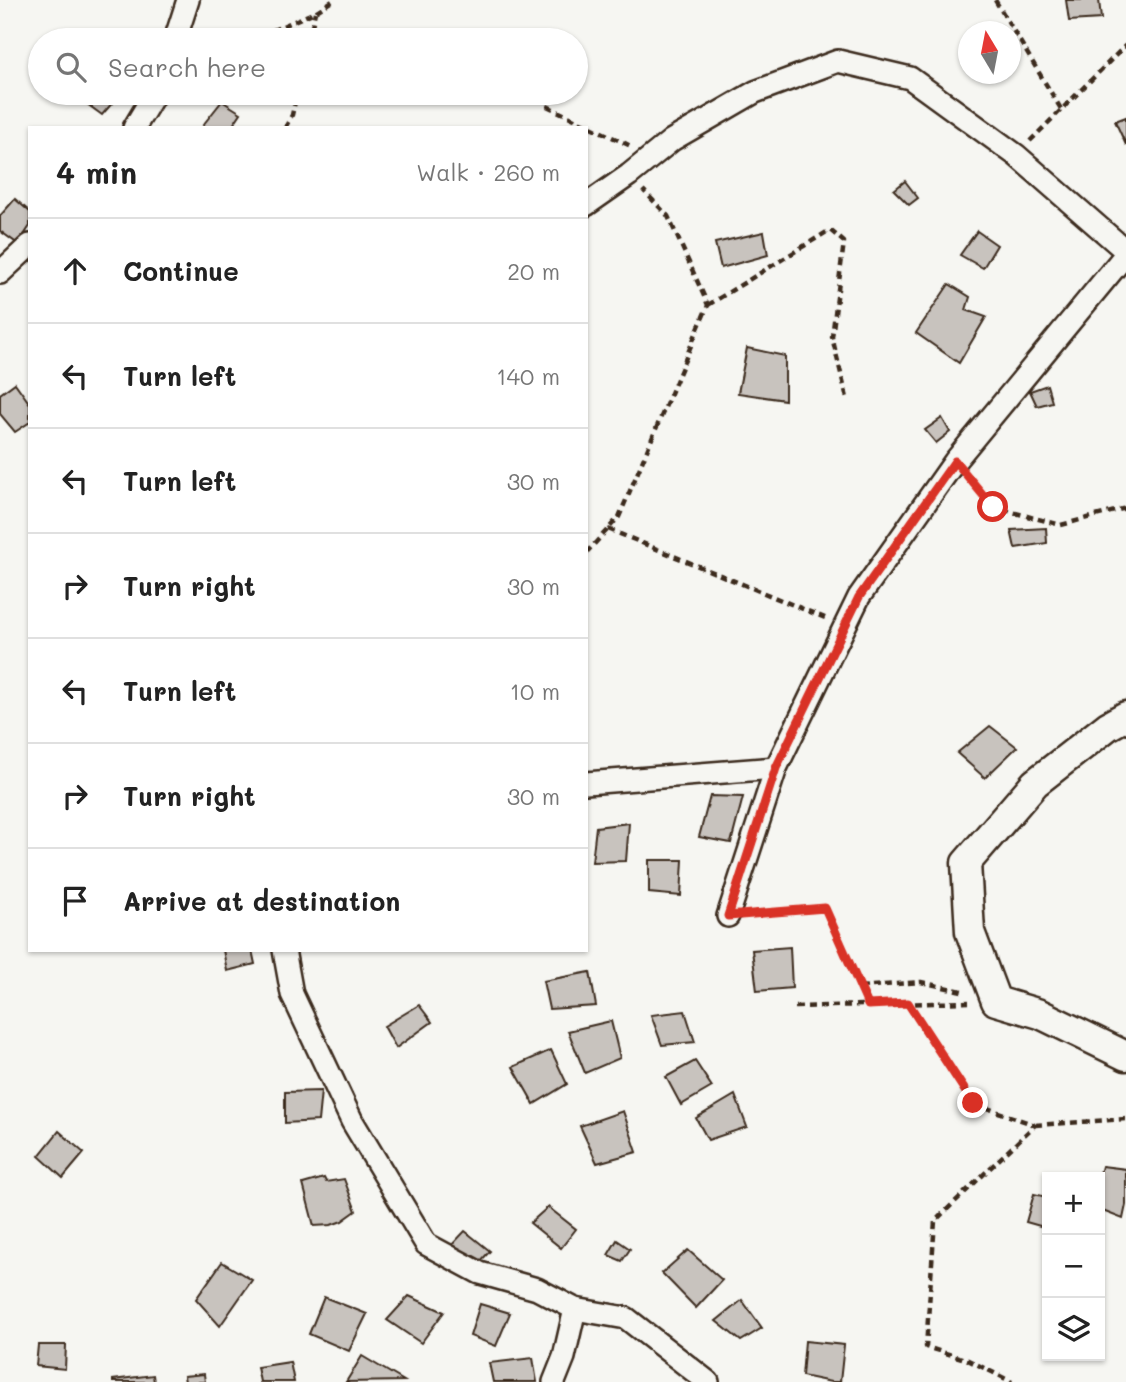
<!DOCTYPE html>
<meta charset="utf-8">
<style>
:root{--surface:#fff;--page:#f6f6f6;--text:#222;--muted:#767676;--line:#e0e0e0}
body{margin:0;font-family:Mali,sans-serif;background:var(--page);color:var(--text)}
.controls{position:absolute;right:21px;bottom:21px;display:grid;overflow:hidden;border-radius:0px;box-shadow:0 2px 5px #0004}
.controls button{width:63px;height:63px;display:grid;place-items:center;padding:0;border:0;border-bottom:2px solid var(--line);background:var(--surface);color:var(--text);font:35px sans-serif}
.compass{position:absolute;left:958px;top:21px;width:63px;height:63px;border-radius:50%;background:var(--surface);box-shadow:0 2px 5px #0004;rotate:350deg}
.stop{position:absolute;width:21px;height:21px;margin:-16px;border:5px solid #d93025;border-radius:50%;background:#fff}
.stop.end{background:#d93025;border-color:#fff;box-shadow:0 2px 7px #0008}
.list{margin:0;padding:0;list-style:none}
h2{display:flex;justify-content:space-between;align-items:center;height:91px;margin:0;padding:0 28px;font-size:30px}
h2 small{font-size:23px;font-weight:400;color:var(--muted)}
.list li{display:grid;grid-template-columns:46px 1fr auto;gap:21px;align-items:center;box-sizing:border-box;height:105px;padding:0 28px;border-top:2px solid var(--line)}
.list b{display:block;font-size:26px;white-space:nowrap}
.list em{font-size:23px;font-style:normal;color:var(--muted)}
.icon{flex:none;width:38px;height:38px;fill:none;stroke:currentColor;stroke-width:2;stroke-linecap:round;stroke-linejoin:round}
.map{position:relative;flex:none;width:1126px;height:1382px;overflow:hidden}
.search{position:absolute;background:var(--surface);box-shadow:0 2px 5px #0004;left:28px;top:28px;width:560px;height:77px;display:flex;align-items:center;gap:18px;box-sizing:border-box;padding:0 24px;border-radius:38px;color:var(--muted);font-size:26px}
.panel{position:absolute;background:var(--surface);box-shadow:0 2px 5px #0004;left:28px;top:126px;width:560px;height:826px;border-radius:0px}
.map>svg:first-child{display:block}
.building{fill:#c8c3be;stroke:#3b2a1e;stroke-width:2}
.lines{fill:none;stroke-linecap:round;stroke-linejoin:round}
.minor-casing{stroke:#3b2a1e;stroke-width:26}
.tertiary-casing{stroke:#3b2a1e;stroke-width:33}
.path{stroke:#3b2a1e;stroke-width:4.5;stroke-dasharray:7 5;stroke-linecap:butt}
.minor{stroke:#f6f6f2;stroke-width:21}
.tertiary{stroke:#f6f6f2;stroke-width:28}
.route{stroke:#d93025;stroke-width:9}
</style>
<div class="map">
<svg width="1126" height="1382" viewBox="0 0 1126 1382">
<rect width="100%" height="100%" fill="#f6f6f2"/>
<filter id="ink" filterUnits="userSpaceOnUse"><feTurbulence type="fractalNoise" baseFrequency=".0143" numOctaves="2"/><feDisplacementMap in="SourceGraphic" scale="14" xChannelSelector="R" yChannelSelector="G"/><feConvolveMatrix kernelMatrix="1 2 1 2 8 2 1 2 1" color-interpolation-filters="sRGB"/></filter>
<g filter="url(#ink)">
<g class="building">
<polygon points="1066,0 1099,0 1101,19 1069,21"/>
<polygon points="72,93 121,93 102,115"/>
<polygon points="222,101 241,113 231,128 207,128 203,125"/>
<polygon points="1126,117 1126,145 1115,121"/>
<polygon points="905,181 918,198 909,205 894,190"/>
<polygon points="15,199 30,212 30,226 18,244 0,231 0,216"/>
<polygon points="977,231 997,245 983,268 960,255"/>
<polygon points="764,232 768,255 721,268 715,243"/>
<polygon points="949,284 970,297 966,310 986,317 959,363 916,333"/>
<polygon points="747,348 785,356 785,400 738,393"/>
<polygon points="15,383 30,404 30,422 15,432 0,414 0,394"/>
<polygon points="1047,385 1052,402 1037,406 1030,391"/>
<polygon points="942,418 950,432 936,443 925,430"/>
<polygon points="1046,528 1047,543 1015,548 1011,530"/>
<polygon points="990,726 1017,747 985,778 957,753"/>
<polygon points="710,796 743,797 731,843 699,837"/>
<polygon points="629,823 626,861 592,862 596,827"/>
<polygon points="649,860 683,860 681,896 649,893"/>
<polygon points="790,947 792,988 757,991 752,950"/>
<polygon points="223,950 252,950 255,964 227,971"/>
<polygon points="590,972 596,1006 549,1009 543,981"/>
<polygon points="419,1005 432,1022 396,1048 384,1026"/>
<polygon points="685,1011 695,1042 662,1045 651,1015"/>
<polygon points="611,1021 620,1058 585,1073 568,1031"/>
<polygon points="551,1050 567,1084 534,1104 513,1067"/>
<polygon points="695,1061 712,1087 681,1105 666,1077"/>
<polygon points="321,1091 318,1121 285,1123 285,1092"/>
<polygon points="735,1095 747,1127 708,1140 696,1118"/>
<polygon points="623,1111 637,1152 597,1163 580,1126"/>
<polygon points="59,1131 84,1153 63,1178 39,1156"/>
<polygon points="1102,1166 1126,1169 1126,1205 1123,1219 1100,1210 1099,1177"/>
<polygon points="324,1178 326,1182 344,1179 356,1211 342,1221 331,1225 314,1226 303,1184"/>
<polygon points="1034,1194 1047,1197 1047,1228 1026,1222"/>
<polygon points="548,1207 576,1229 561,1248 530,1223"/>
<polygon points="465,1231 490,1251 478,1264 448,1249"/>
<polygon points="617,1240 630,1249 622,1261 608,1255"/>
<polygon points="688,1250 722,1280 696,1308 662,1273"/>
<polygon points="222,1262 252,1280 220,1326 196,1299"/>
<polygon points="409,1296 444,1312 421,1343 387,1320"/>
<polygon points="324,1297 367,1314 349,1351 309,1334"/>
<polygon points="742,1300 762,1328 741,1341 716,1321"/>
<polygon points="480,1304 510,1313 496,1346 470,1336"/>
<polygon points="805,1341 844,1345 840,1382 831,1382 802,1376"/>
<polygon points="38,1345 66,1345 65,1369 36,1366"/>
<polygon points="362,1356 404,1381 346,1382"/>
<polygon points="533,1358 537,1382 493,1382 489,1363"/>
<polygon points="290,1362 294,1382 260,1382 257,1367"/>
<polygon points="204,1374 205,1382 185,1382 184,1376"/>
<polygon points="153,1375 154,1382 113,1382 113,1380"/>
</g>
<g class="lines">
<g class="minor-casing">
<g id="minor">
<polyline points="175,40 188,0"/>
<polyline points="134,128 155,93"/>
<polyline points="586,205 629,175 672,140 755,92 838,61 910,78 1016,155 1126,251"/>
<polyline points="0,273 30,245"/>
<polyline points="586,783 776,768"/>
<polyline points="728,916 776,768 859,597 955,461 1126,254"/>
<polyline points="284,950 292,994 352,1121 426,1244 480,1273 537,1289 575,1309"/>
<polyline points="554,1382 564,1357 575,1309 626,1318 708,1382"/>
</g>
</g>
<g class="tertiary-casing">
<polyline id="tertiary" points="1126,716 1108,726 1035,783 966,863 970,932 996,1001 1040,1014 1126,1056"/>
</g>
<g class="path">
<polyline points="995,0 1061,109"/>
<polyline points="250,40 315,12 334,0"/>
<polyline points="309,40 315,12"/>
<polyline points="547,106 633,147"/>
<polyline points="285,128 292,115 297,93"/>
<polyline points="1030,141 1126,45"/>
<polyline points="708,305 830,230 844,242 832,337 847,398"/>
<polyline points="969,478 993,507 1061,525 1126,508"/>
<polyline points="608,529 825,618"/>
<polyline points="586,553 619,517 708,305 668,216 643,190"/>
<polyline points="750,914 825,908 868,1005"/>
<polyline points="860,987 921,982 966,992"/>
<polyline points="908,1004 973,1103 1035,1125 935,1221 926,1347 968,1360 1012,1382"/>
<polyline points="795,1007 969,1002"/>
<polyline points="1035,1125 1126,1119"/>
</g>
<use href="#minor" class="minor"/>
<use href="#tertiary" class="tertiary"/>
</g>
</g>
<g class="lines" filter="url(#ink)">
<polyline class="route" points="973,1103 908,1003 868,1005 825,908 728,916 776,768 859,597 955,461 993,507"/>
</g>
</svg>
<div class="controls">
<button>+</button>
<button>−</button>
<button><svg class="icon" aria-label="layers" viewBox="0 0 24 24"><path d="M12 4l9 5-9 5-9-5zM3 14l9 5 9-5"/></svg></button>
</div>
<svg class="compass" viewBox="-18 -18 36 36"><path d="M0-13l5 13h-10z" fill="#e53935"/><path d="M0 13l5-13h-10z" fill="#767676"/></svg>
<div class="stop" style="left:993px;top:507px"></div>
<div class="stop end" style="left:973px;top:1103px"></div>
<div class="search"><svg class="icon" aria-label="search" viewBox="0 0 24 24"><circle cx="10" cy="10" r="6"/><path d="M15 15l6 6"/></svg>Search here</div>
<section class="panel">
<h2>4 min<small>Walk · 260 m</small></h2>
<ul class="list">
<li><svg class="icon" aria-label="ahead" viewBox="0 0 24 24"><path d="M12 20V5M6 11l6-6 6 6"/></svg><div><b>Continue</b></div><em>20 m</em></li>
<li><svg class="icon" aria-label="left" viewBox="0 0 24 24"><path d="M17 20v-9H6M10 6l-5 5 5 5"/></svg><div><b>Turn left</b></div><em>140 m</em></li>
<li><svg class="icon" aria-label="left" viewBox="0 0 24 24"><path d="M17 20v-9H6M10 6l-5 5 5 5"/></svg><div><b>Turn left</b></div><em>30 m</em></li>
<li><svg class="icon" aria-label="right" viewBox="0 0 24 24"><path d="M7 20v-9h11M14 6l5 5-5 5"/></svg><div><b>Turn right</b></div><em>30 m</em></li>
<li><svg class="icon" aria-label="left" viewBox="0 0 24 24"><path d="M17 20v-9H6M10 6l-5 5 5 5"/></svg><div><b>Turn left</b></div><em>10 m</em></li>
<li><svg class="icon" aria-label="right" viewBox="0 0 24 24"><path d="M7 20v-9h11M14 6l5 5-5 5"/></svg><div><b>Turn right</b></div><em>30 m</em></li>
<li><svg class="icon" aria-label="arrive" viewBox="0 0 24 24"><path d="M6 21V4h12l-3 4 3 4H6"/></svg><div><b>Arrive at destination</b></div></li>
</ul>
</section>
</div>
